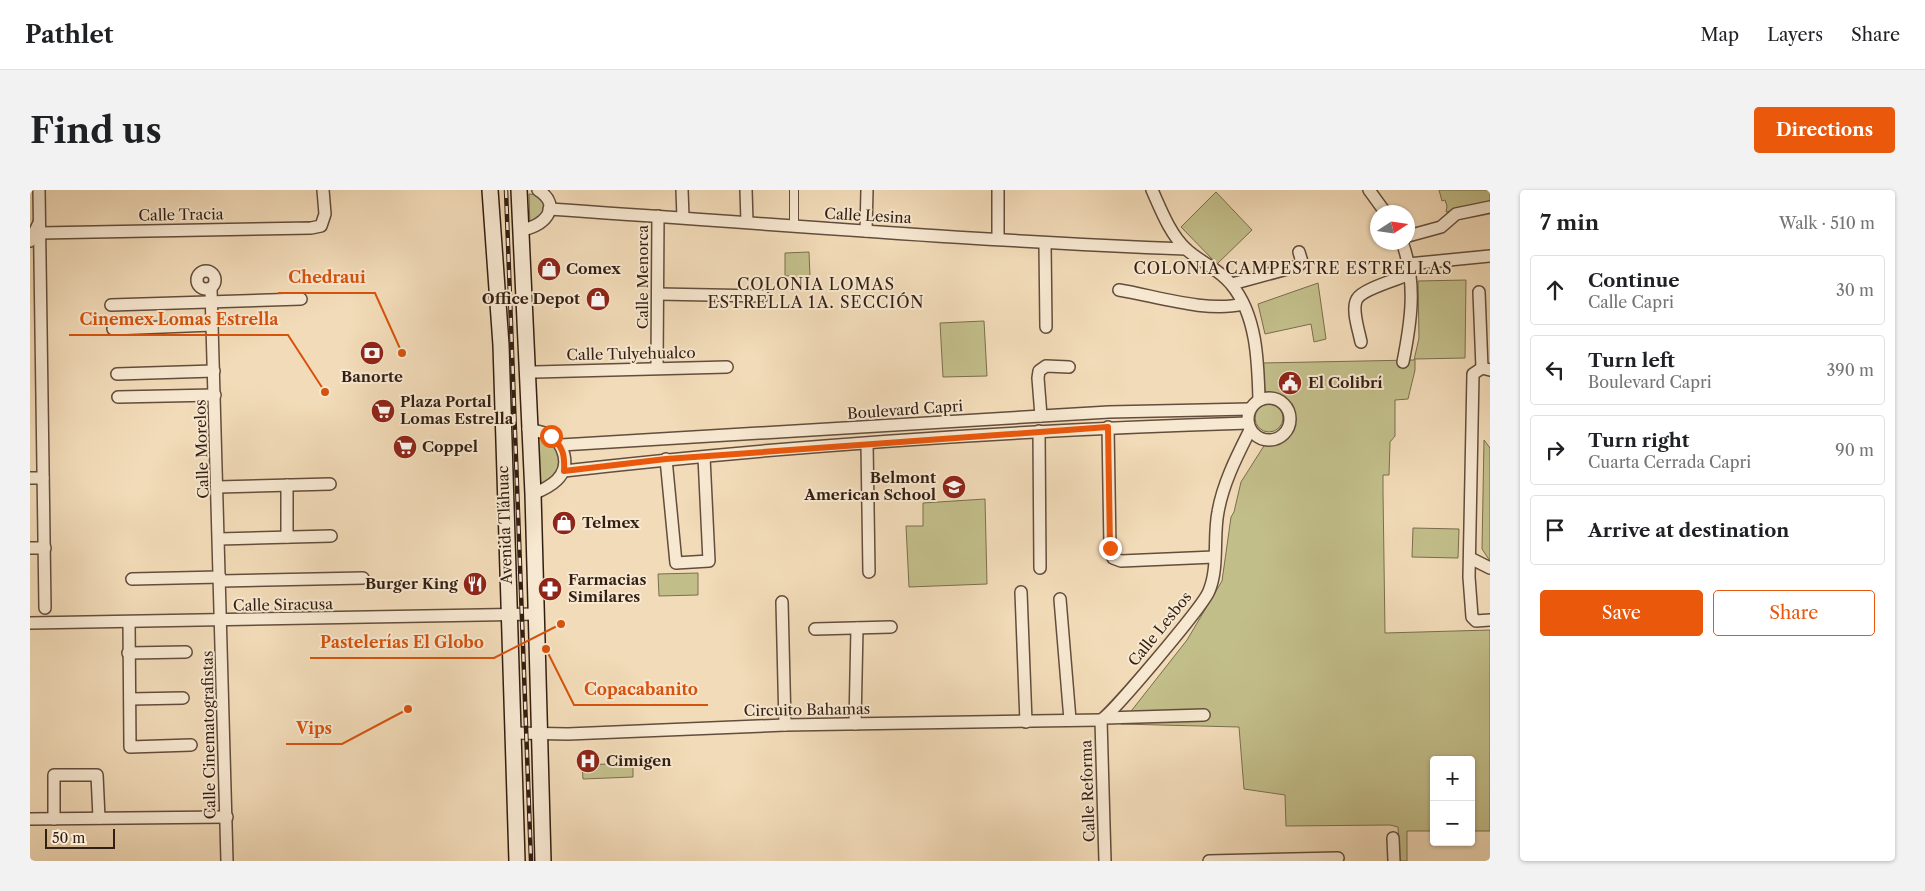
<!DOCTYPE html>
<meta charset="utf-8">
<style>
:root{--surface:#fff;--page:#f2f2f2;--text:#202124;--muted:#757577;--line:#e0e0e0;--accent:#ea580c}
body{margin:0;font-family:"Libre Caslon Text",serif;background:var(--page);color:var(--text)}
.controls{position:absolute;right:15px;bottom:15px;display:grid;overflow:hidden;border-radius:5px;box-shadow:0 1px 4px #0004}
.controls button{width:45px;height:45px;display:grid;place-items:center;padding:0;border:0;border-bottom:1px solid var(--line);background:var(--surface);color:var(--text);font:25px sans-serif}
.compass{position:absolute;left:1340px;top:15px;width:45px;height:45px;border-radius:50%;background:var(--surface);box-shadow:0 1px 4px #0004;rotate:78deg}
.scale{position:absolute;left:15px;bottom:12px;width:70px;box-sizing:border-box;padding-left:5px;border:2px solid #331e12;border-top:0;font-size:14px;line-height:18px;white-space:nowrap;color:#331e12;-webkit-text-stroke:4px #f7e8d1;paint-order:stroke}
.stop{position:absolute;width:15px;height:15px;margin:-11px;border:4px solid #ea580c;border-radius:50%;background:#fff}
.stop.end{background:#ea580c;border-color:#fff;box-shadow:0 1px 5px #0008}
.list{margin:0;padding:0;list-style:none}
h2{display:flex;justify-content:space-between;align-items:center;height:65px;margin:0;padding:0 20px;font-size:21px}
h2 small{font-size:16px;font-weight:400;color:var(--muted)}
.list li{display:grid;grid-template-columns:32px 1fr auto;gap:15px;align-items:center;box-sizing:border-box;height:70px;margin:0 10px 10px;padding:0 10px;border:1px solid var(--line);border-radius:5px}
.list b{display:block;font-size:19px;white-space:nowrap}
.list p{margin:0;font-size:16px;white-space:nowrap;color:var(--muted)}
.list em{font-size:16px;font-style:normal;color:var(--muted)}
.actions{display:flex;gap:10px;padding:15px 20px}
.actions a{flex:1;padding:11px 0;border:1px solid var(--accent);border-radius:5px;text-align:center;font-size:18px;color:var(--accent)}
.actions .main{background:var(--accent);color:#fff}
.icon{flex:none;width:28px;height:28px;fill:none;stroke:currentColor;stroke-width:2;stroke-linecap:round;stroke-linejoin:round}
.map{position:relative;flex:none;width:1460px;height:671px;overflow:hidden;border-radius:5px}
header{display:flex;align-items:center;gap:30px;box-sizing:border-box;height:70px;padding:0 25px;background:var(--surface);border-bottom:1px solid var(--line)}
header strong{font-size:24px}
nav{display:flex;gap:28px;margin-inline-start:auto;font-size:18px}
.intro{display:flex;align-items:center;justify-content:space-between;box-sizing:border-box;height:120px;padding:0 30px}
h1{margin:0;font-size:35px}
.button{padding:12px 22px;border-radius:5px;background:var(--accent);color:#fff;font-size:18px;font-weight:700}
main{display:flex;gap:30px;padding:0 30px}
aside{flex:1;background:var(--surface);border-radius:5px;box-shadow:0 1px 4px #0004}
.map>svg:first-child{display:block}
.green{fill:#c2be8a;stroke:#7a6e4e}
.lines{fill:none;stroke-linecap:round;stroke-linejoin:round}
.pedestrian-casing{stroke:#634d3c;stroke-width:10}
.minor-casing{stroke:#634d3c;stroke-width:14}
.secondary-casing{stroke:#331e12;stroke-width:18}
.pedestrian{stroke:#f7e8d1;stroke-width:8}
.minor{stroke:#f7e8d1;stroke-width:11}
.secondary{stroke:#f7e8d1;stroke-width:15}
.rail-casing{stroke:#331e12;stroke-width:4.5}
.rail{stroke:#f7e8d1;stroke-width:2.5;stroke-dasharray:8;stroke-linecap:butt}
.route{stroke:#ea580c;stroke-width:6}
.labels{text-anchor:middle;stroke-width:4;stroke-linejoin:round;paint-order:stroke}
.street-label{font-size:15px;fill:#331e12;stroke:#f7e8d1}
.poi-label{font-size:15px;font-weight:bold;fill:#331e12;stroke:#f7e8d1;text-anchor:start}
.neighbourhood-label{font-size:16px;letter-spacing:1px;fill:#331e12;stroke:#f7e8d1}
.leader{fill:none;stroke:#d6530d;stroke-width:2}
.callout-dot{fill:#d6530d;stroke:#f7e8d1;stroke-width:2}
.callout-label{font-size:16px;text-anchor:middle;font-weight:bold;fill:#d6530d;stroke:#f7e8d1;stroke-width:4;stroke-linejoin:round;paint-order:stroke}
</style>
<header>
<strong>Pathlet</strong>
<nav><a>Map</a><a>Layers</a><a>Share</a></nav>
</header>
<div class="intro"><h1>Find us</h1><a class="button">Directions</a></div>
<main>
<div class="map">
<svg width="1460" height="671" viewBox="0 0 1460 671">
<rect width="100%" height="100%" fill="#f2dbb8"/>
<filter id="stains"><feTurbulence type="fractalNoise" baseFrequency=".004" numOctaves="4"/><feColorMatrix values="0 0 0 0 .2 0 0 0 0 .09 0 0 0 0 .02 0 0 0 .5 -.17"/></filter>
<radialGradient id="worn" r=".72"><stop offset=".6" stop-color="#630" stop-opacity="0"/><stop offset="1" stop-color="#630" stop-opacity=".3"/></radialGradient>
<g class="green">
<polygon points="1409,0 1460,0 1460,15 1416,22 1417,16 1415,10 1412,11"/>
<polygon points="1186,2 1222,40 1187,74 1151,37"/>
<polygon points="499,4 510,5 523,16 500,38"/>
<polygon points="779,62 780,87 761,88 761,86 755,86 755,63"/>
<path d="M1436,90L1435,168L1385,169V180L1378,209L1365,210V246L1360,252L1359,285H1353V301L1355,443L1460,440V641H1441V570H1404V641H1377V671H1370L1368,637L1360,635L1256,636L1255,605L1214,599L1209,537L1091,534L1157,450L1192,391L1201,327L1204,322L1211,292L1237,251C1269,247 1266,209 1236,208L1232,173L1384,170L1389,148L1388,91Z"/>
<polygon points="1288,93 1296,149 1284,152 1281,134 1235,144 1228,114"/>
<polygon points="954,131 957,186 913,187 910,133"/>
<circle cx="1239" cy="228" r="14"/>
<polygon points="503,244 512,245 525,254 532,277 518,292 505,299"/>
<polygon points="1454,250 1460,258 1460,371 1452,359"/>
<polygon points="955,309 957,394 879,397 876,336 893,336 893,313"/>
<polygon points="1383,338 1429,339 1428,368 1382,367"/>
<polygon points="668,383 668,405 629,406 628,384"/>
<polygon points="603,573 603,587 553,589 552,575"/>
</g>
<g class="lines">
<g class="pedestrian-casing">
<polyline id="pedestrian" points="764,0 764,37"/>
</g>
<g class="minor-casing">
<g id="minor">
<polyline points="9,0 15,418"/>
<polyline points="652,0 653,27"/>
<polyline points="716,0 717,32"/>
<path d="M1122,0C1131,20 1140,44 1156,59C1170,72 1189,79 1201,94C1227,125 1228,172 1229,210"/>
<polyline points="1339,0 1355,22"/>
<path d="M519,19C731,33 943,51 1156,59"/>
<path d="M490,40C513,38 534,16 508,0"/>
<polyline points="836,41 837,0"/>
<polyline points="10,43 281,38 291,36 295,24 293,0"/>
<polyline points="1378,46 1411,37 1426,24 1460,17"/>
<polyline points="968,48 968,0"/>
<polyline points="0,51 9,33"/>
<path d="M1372,52C1387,92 1381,132 1373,172"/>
<polyline points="1015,54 1016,137"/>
<polyline points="1378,74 1460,66"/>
<circle cx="176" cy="90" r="9"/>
<polyline points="1202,94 1268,76 1272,72 1269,62"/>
<polyline points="181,99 197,671"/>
<path d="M1089,100C1126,106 1177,123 1213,114"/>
<polyline points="1449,102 1452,178"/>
<polyline points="628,104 733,106"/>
<polyline points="81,115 271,109"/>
<polyline points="83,139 182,135"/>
<path d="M1331,152C1329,141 1321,119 1327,109C1332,99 1369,89 1380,84"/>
<polyline points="627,178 628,26"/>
<polyline points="1460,180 1452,178 1443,184 1439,387 1442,427 1446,431 1460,430"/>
<polyline points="505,182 697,177"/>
<polyline points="87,184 184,181"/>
<polyline points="88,207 185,205"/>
<circle cx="1239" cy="229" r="21"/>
<polyline points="1011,226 1008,188 1009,181 1016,176 1039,177"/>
<polyline points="1078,237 1080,358 1083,368 1091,371 1184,367"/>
<path d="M498,239C506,241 515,242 521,246C529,251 532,257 534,265C539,287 520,297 503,304"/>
<polyline points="1009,241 1010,378"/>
<polyline points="837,254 839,382"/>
<polyline points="531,255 1079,222 1220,219"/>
<polyline points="636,269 646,373 679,371 674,267"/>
<path d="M534,281C761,255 990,240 1218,233"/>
<polyline points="0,288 13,288"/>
<polyline points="257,295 257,347"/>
<polyline points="188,297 300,294"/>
<polyline points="189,349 301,346"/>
<polyline points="0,358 15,358"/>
<polyline points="1440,368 1460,378"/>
<polyline points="102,389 190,387"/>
<polyline points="191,391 333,388"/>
<polyline points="991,402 996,532"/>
<polyline points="1030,409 1040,530"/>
<polyline points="752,412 755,535"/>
<polyline points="99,432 100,557 161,555"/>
<polyline points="0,433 506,424"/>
<polyline points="785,439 861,437"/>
<polyline points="98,463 156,462"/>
<polyline points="100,509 153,508"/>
<polyline points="1075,528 1174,525"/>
<path d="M1071,530C1082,524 1174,415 1179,401C1189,377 1183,347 1188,322C1193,293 1207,266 1220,240"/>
<polyline points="1071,530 1075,671"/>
<polyline points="825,534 827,438"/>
<polyline points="483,543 538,544 755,535 1071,530"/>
<polyline points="0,629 197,627"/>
<polyline points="24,629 24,585 67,585 69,628"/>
<polyline points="1363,648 1364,671"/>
<polyline points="1179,671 1308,668"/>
</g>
</g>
<g class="secondary-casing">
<g id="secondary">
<polyline points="460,0 471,155 487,671"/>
<polyline points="489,0 503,304 513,671"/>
</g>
</g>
<use href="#pedestrian" class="pedestrian"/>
<use href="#minor" class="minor"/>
<use href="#secondary" class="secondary"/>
<g class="rail-casing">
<polyline id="rail" points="476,0 501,671"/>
</g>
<use href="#rail" class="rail"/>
</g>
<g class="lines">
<path class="route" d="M521,246C533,257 535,265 534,281L636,269L1078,237L1080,358"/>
</g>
<defs>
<g id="shop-disc" transform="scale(1.25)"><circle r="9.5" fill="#8f2418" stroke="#f7e8d1"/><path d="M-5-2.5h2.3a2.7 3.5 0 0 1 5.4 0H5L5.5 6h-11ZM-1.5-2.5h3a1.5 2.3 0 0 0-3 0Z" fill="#fff"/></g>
<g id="bank-disc" transform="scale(1.25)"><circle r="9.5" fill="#8f2418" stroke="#f7e8d1"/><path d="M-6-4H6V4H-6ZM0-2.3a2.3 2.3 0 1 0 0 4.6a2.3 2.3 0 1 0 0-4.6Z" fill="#fff"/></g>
<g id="civic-disc" transform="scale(1.25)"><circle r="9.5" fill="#8f2418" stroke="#f7e8d1"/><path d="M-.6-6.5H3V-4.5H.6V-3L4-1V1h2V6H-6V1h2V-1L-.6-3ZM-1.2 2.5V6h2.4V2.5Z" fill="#fff"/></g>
<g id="supermarket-disc" transform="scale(1.25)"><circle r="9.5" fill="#8f2418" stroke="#f7e8d1"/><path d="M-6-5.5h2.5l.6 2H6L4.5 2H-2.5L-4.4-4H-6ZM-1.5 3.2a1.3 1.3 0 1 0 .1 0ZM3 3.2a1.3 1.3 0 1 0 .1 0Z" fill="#fff"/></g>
<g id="school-disc" transform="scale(1.25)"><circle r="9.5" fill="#8f2418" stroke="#f7e8d1"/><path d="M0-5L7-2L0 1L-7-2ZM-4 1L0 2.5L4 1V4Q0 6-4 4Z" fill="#fff"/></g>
<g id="restaurant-disc" transform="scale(1.25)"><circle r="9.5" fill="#8f2418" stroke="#f7e8d1"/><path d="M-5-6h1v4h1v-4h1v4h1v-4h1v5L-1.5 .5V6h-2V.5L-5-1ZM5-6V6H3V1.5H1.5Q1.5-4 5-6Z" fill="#fff"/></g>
<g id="pharmacy-disc" transform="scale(1.25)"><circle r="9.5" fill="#8f2418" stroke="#f7e8d1"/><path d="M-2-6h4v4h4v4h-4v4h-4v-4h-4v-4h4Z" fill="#fff"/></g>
<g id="hospital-disc" transform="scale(1.25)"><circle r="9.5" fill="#8f2418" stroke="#f7e8d1"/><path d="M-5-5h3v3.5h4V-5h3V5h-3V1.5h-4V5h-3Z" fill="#fff"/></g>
</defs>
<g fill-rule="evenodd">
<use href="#shop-disc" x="519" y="79"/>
<use href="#shop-disc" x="568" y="109"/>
<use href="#bank-disc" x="342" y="163"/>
<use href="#civic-disc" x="1260" y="193"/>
<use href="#supermarket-disc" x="353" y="221"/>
<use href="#supermarket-disc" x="375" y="257"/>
<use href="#school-disc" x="924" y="297"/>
<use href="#shop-disc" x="534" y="333"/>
<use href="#restaurant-disc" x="445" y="394"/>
<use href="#pharmacy-disc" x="520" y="399"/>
<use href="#hospital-disc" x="558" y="571"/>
</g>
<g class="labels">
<g class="street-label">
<text transform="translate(151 25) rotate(-1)" y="5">Calle Tracia</text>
<text transform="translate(838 26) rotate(3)" y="5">Calle Lesina</text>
<text transform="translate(613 87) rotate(-90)" y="5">Calle Menorca</text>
<text transform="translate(601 164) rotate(-1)" y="5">Calle Tulyehualco</text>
<text transform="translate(875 220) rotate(-4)" y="5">Boulevard Capri</text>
<text transform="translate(172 259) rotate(-92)" y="5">Calle Morelos</text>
<text transform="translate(475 335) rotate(-92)" y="5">Avenida Tláhuac</text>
<text transform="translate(253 415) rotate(-1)" y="5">Calle Siracusa</text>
<text transform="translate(1130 439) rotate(-51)" y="5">Calle Lesbos</text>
<text transform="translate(777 520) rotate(-1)" y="5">Circuito Bahamas</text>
<text transform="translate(179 545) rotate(-91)" y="5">Calle Cinematografistas</text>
<text transform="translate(1058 601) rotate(-92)" y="5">Calle Reforma</text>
</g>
<g class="poi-label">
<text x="536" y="84">Comex</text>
<text x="550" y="114" text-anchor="end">Office Depot</text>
<text x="342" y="192" text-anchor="middle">Banorte</text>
<text x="1278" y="198">El Colibrí</text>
<text x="370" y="217">Plaza Portal<tspan x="370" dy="17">Lomas Estrella</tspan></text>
<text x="392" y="262">Coppel</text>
<text x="906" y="293" text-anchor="end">Belmont<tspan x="906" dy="17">American School</tspan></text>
<text x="552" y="338">Telmex</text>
<text x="538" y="395">Farmacias<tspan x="538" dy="17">Similares</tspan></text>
<text x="428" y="399" text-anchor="end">Burger King</text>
<text x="576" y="576">Cimigen</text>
</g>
<g class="neighbourhood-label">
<text x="1263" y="84">COLONIA CAMPESTRE ESTRELLAS</text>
<text x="786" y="100">COLONIA LOMAS<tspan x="786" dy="18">ESTRELLA 1A. SECCIÓN</tspan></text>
</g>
</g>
<path class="leader" d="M372 163L345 103H248M295 202L258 145H39M531 434L464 468H280M516 459L544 515H678M378 519L312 554H256"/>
<g class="callout-dot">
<circle cx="372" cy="163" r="5"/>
<circle cx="295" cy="202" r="5"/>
<circle cx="531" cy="434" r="5"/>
<circle cx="516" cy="459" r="5"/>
<circle cx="378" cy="519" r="5"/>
</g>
<g class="callout-label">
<text x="297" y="93">Chedraui</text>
<text x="149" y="135">Cinemex Lomas Estrella</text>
<text x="372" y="458">Pastelerías El Globo</text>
<text x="611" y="505">Copacabanito</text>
<text x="284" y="544">Vips</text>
</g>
<rect width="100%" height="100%" filter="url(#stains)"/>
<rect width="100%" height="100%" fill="url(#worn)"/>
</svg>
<div class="controls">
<button>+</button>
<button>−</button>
</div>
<svg class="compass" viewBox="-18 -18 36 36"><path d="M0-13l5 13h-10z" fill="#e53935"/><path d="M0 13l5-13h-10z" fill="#757577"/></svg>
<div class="scale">50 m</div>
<div class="stop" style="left:521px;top:246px"></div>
<div class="stop end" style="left:1080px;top:358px"></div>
</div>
<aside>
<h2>7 min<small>Walk · 510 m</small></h2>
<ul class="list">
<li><svg class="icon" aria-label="ahead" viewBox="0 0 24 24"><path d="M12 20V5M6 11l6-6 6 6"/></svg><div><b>Continue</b><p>Calle Capri</p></div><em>30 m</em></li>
<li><svg class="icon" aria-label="left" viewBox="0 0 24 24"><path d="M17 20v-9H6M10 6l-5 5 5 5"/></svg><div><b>Turn left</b><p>Boulevard Capri</p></div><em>390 m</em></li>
<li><svg class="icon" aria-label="right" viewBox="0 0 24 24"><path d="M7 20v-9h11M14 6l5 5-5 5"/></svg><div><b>Turn right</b><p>Cuarta Cerrada Capri</p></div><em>90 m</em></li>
<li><svg class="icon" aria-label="arrive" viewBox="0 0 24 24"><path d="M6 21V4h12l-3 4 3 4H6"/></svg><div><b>Arrive at destination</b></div></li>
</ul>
<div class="actions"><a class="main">Save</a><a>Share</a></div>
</aside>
</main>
